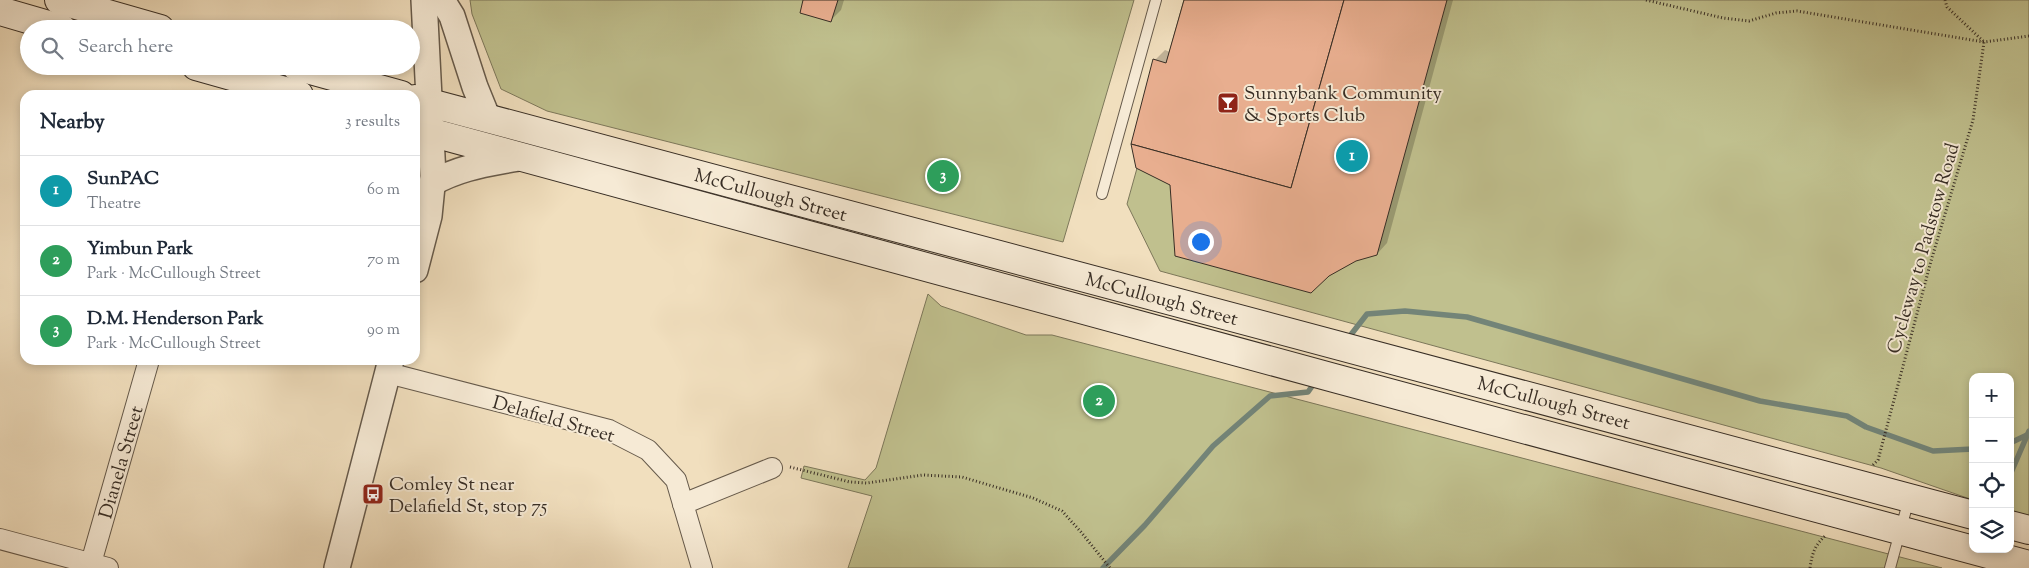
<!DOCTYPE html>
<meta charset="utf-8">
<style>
:root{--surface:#fff;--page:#f2f2f3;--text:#1f2937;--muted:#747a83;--line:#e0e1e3;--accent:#0f766e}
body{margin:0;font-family:"Sorts Mill Goudy",serif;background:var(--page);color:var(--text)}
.controls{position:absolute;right:15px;bottom:15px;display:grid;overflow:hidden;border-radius:10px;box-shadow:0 2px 8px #0003}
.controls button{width:45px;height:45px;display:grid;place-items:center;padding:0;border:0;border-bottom:1px solid var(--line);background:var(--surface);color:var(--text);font:25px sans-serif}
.you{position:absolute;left:1200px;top:241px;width:18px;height:18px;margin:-12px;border:4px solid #fff;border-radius:50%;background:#1a73e8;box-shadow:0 0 0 8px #1a73e833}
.badge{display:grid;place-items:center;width:32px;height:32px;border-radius:50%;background:var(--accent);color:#fff;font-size:16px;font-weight:700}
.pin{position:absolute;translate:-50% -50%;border:2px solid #fff;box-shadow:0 1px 5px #0006}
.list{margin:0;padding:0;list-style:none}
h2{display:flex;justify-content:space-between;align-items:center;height:65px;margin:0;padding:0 20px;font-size:21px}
h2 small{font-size:16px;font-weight:400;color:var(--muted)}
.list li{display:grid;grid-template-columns:32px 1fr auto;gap:15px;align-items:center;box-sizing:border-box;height:70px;padding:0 20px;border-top:1px solid var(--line)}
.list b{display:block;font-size:19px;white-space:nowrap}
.list p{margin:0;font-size:16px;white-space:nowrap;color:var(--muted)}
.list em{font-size:16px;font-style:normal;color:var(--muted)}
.icon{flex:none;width:28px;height:28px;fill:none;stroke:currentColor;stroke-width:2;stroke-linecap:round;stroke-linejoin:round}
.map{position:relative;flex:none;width:2029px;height:568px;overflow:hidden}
.search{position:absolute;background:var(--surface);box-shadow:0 2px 8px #0003;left:20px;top:20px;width:400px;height:55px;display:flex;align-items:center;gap:12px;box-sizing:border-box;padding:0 18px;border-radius:28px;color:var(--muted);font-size:19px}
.panel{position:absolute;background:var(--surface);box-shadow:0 2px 8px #0003;left:20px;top:90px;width:400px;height:275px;border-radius:15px}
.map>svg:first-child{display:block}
.green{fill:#c0c08e;stroke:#7c775a}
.shadow{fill:#0003}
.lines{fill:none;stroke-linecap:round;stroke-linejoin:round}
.stream{stroke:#738478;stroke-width:5.5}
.building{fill:#e8ae8f;stroke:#382e25}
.service-casing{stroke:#665a4b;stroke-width:12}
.minor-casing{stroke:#665a4b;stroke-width:22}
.tertiary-casing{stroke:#665a4b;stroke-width:28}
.secondary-casing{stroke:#382e25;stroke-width:30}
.path{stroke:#382e25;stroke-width:3;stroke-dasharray:1 2.5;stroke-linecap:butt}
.service{stroke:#f6ead5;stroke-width:10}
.minor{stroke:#f6ead5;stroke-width:20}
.tertiary{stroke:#f6ead5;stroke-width:25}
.secondary{stroke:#f6ead5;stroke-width:28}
.labels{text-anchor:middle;stroke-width:4;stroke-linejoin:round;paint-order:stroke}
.poi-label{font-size:19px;fill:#382e25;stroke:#f6ead5;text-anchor:start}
.street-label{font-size:19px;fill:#382e25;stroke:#f6ead5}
</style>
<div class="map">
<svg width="2029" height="568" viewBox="0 0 2029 568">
<rect width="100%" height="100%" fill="#f1dfbe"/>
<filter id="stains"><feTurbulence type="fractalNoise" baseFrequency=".004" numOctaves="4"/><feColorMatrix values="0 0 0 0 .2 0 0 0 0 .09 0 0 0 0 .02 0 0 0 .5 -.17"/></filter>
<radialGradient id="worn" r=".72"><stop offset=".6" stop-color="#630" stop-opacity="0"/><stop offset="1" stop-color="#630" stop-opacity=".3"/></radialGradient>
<g class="green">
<polygon points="470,0 1134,0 1063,242 547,111 501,89 472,14"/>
<polygon points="1184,0 2029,0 2029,518 2010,512 2010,377 1973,377 1973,500 1881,468 1160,271 1127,204"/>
<polygon points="928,294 941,306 1026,335 1052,335 1942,568 848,568 872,496 801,478 804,466 865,480 876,468"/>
</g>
<g class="shadow">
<polygon points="805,0 844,0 841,10 831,20"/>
<polygon points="1186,0 1453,0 1387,243 1377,254 1171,184 1155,60 1165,50 1170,52"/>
</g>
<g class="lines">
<g class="stream">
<polyline points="1346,341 1367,314 1405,311 1467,317 1760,401 1847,416 1866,427 1933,451 1973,449"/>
<polyline points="2010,443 2027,435"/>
<polyline points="2010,475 2029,431"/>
<polyline points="1103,568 1145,525 1213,446 1270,396 1308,392 1315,382"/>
</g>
</g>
<g class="building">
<polygon points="803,0 838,0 831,22 800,13"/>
<polygon points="1184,0 1344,0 1291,188 1131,144 1153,59 1166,63"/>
<polygon points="1344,0 1447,0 1377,255 1356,261 1329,276 1311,293 1175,256 1170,185 1136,168 1131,144 1291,188"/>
</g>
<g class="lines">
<g class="service-casing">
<g id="service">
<polyline points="1102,194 1156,0"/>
<polyline points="1890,568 1909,499"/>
</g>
</g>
<g class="minor-casing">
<g id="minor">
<polyline points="388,373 609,430 648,450 676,480 702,568"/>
<polyline points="683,504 772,468"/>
<polyline points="0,539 108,568"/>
<polyline points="91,563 149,360"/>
</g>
</g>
<g class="tertiary-casing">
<g id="tertiary">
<polyline points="442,0 452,16 475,87 488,119"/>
<polyline points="320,70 361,66"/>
<path d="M432,183C463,166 488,164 523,157"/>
<polyline points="415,270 429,216 433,176 424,0"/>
<polyline points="337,568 391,360"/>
</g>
</g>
<g class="secondary-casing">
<g id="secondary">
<polyline points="59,0 160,29"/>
<polyline points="0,11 62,29"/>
<polyline points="196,66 299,95"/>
<polyline points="296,66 401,95"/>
<polyline points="415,99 1973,515"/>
<polyline points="415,128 1334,378 2029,565"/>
<polyline points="2010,525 2029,530"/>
</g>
</g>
<g class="path">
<polyline points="1646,0 1723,18 1749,21 1776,13 1797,11 1984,42 2029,36"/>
<polyline points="1945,0 1947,7 1983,41"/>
<polyline points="1873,465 1878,460 1931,261 1973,120 1984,42"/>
<polyline points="790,467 850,482 867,483 923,475 962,477 1033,498 1062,511 1081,532 1110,568"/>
<path d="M1810,568C1812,553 1815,545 1826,535"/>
</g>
<use href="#service" class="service"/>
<use href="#minor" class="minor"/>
<use href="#tertiary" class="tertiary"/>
<use href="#secondary" class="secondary"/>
</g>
<defs>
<g id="bar-square" transform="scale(1.125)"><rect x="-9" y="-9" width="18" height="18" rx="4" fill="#8f2418" stroke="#f6ead5"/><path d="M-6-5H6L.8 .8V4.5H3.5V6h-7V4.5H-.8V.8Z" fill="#fff"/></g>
<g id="bus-square" transform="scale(1.125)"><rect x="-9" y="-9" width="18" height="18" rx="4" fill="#8f2418" stroke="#f6ead5"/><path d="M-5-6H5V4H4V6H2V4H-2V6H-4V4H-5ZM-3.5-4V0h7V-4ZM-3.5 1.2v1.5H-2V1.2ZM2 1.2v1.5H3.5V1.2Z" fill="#fff"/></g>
</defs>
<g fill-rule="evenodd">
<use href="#bar-square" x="1228" y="103"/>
<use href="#bus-square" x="373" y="494"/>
</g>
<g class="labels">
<g class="poi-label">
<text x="1244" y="99">Sunnybank Community<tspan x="1244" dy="22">&amp; Sports Club</tspan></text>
<text x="389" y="490">Comley St near<tspan x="389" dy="22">Delafield St, stop 75</tspan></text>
</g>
<g class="street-label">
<text transform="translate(771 194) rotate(15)" y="7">McCullough Street</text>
<text transform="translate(1922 248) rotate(-74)" y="7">Cycleway to Padstow Road</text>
<text transform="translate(1162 298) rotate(15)" y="7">McCullough Street</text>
<text transform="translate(1554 402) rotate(15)" y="7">McCullough Street</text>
<text transform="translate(554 418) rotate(16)" y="7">Delafield Street</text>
<text transform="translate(120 462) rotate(-74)" y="7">Dianela Street</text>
</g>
</g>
<rect width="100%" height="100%" filter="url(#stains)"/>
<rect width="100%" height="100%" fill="url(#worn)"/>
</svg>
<div class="controls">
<button>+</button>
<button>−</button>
<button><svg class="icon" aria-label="locate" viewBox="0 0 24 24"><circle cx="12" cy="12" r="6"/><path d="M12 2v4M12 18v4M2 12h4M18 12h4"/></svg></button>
<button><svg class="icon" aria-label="layers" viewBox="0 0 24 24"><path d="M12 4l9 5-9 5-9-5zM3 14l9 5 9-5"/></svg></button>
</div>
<div class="you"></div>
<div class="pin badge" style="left:1352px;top:156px;background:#0f9aa8">1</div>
<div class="pin badge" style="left:1099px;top:401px;background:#2e9e5b">2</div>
<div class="pin badge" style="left:943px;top:176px;background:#2e9e5b">3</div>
<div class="search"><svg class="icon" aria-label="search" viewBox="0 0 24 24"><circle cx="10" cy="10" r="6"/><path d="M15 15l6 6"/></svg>Search here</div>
<section class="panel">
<h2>Nearby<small>3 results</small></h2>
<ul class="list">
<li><span class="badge" style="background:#0f9aa8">1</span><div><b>SunPAC</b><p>Theatre</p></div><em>60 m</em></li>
<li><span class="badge" style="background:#2e9e5b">2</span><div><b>Yimbun Park</b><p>Park · McCullough Street</p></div><em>70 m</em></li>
<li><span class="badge" style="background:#2e9e5b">3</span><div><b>D.M. Henderson Park</b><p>Park · McCullough Street</p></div><em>90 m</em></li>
</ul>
</section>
</div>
